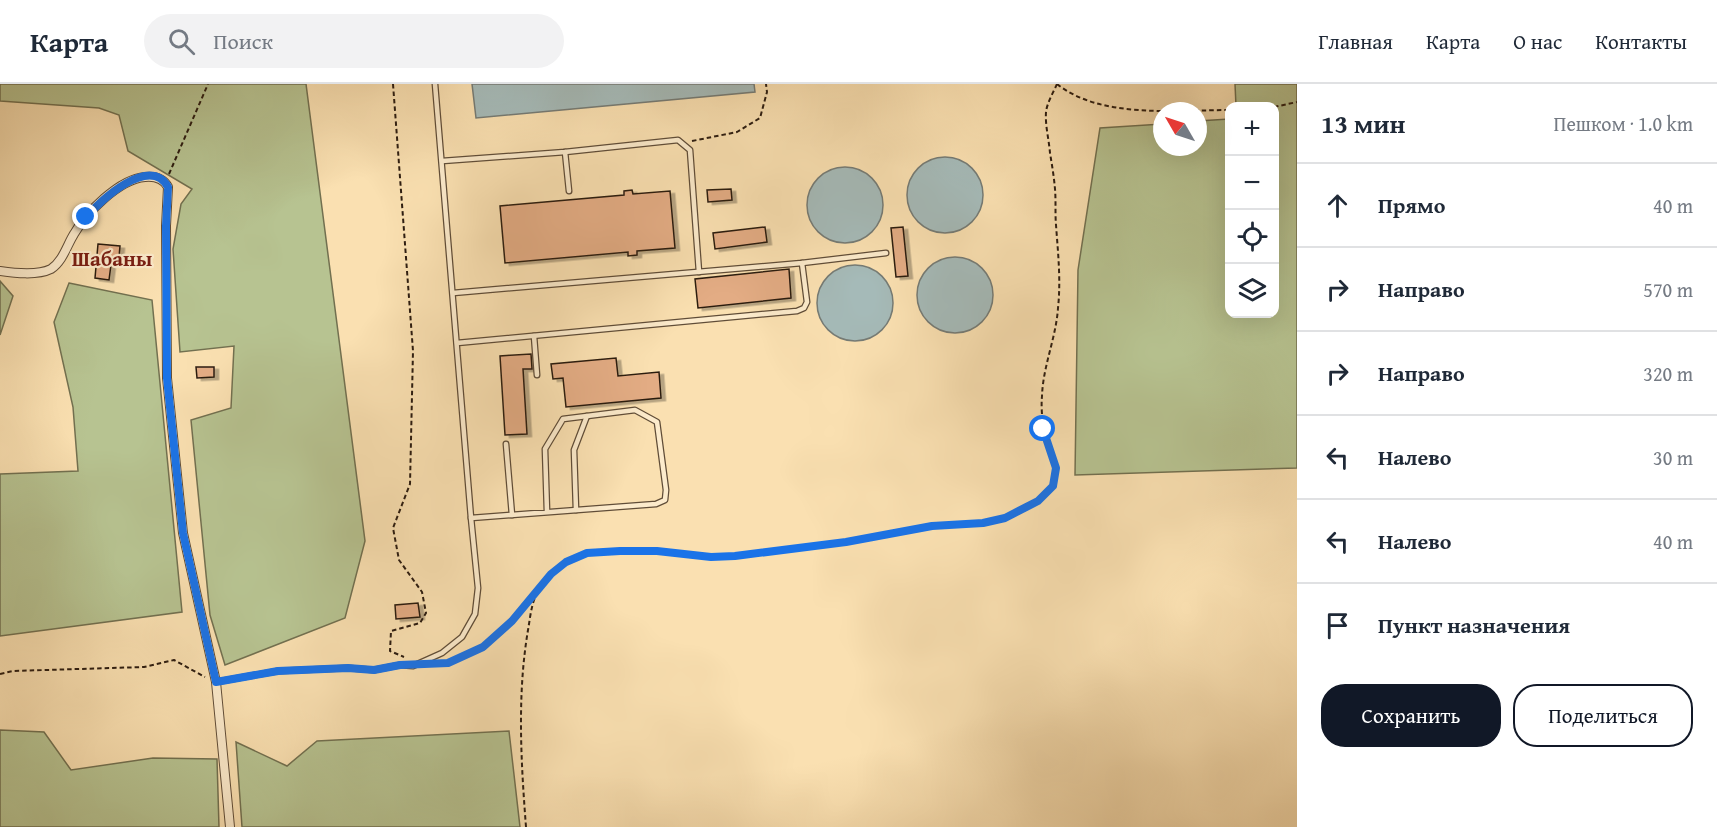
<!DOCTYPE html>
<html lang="ru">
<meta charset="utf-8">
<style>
:root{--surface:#fff;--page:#f2f2f3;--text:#1f2937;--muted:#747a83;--line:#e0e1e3;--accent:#111827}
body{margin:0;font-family:"Gentium Book Plus",serif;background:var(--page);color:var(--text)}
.controls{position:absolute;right:18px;top:18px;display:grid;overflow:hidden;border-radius:12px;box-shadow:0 6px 24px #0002}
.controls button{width:54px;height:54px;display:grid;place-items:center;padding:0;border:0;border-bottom:2px solid var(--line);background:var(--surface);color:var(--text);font:30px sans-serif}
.compass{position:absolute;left:1153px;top:18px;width:54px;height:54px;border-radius:50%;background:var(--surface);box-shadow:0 6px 24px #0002;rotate:309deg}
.stop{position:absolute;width:18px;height:18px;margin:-14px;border:4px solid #1a73e8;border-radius:50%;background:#fff}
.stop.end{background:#1a73e8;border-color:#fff;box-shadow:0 2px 6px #0008}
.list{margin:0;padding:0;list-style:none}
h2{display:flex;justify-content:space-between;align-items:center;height:78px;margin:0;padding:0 24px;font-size:26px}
h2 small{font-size:20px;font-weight:400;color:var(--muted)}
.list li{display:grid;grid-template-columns:39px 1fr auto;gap:18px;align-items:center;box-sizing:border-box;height:84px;padding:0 24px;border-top:2px solid var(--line)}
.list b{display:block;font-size:22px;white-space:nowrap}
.list em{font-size:20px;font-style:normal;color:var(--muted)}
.actions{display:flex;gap:12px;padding:18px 24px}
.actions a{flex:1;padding:14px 0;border:2px solid var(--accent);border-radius:24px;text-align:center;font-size:21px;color:var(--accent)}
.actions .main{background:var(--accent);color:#fff}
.icon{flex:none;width:33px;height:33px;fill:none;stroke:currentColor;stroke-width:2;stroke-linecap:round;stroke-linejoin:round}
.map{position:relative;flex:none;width:1297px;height:743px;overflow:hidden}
header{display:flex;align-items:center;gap:36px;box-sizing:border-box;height:84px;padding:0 30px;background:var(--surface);border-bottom:2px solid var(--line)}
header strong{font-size:28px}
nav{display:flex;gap:33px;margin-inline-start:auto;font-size:21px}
.search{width:420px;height:54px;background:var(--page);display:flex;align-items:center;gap:15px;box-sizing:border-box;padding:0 21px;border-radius:33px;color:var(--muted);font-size:22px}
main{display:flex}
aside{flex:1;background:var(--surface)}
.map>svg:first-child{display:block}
.green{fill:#b7c391;stroke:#727050;stroke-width:1.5}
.water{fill:#a5bab8;stroke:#757b75;stroke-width:1.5}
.building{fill:#e3ac84;stroke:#2c1c10;stroke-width:1.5;filter:url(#shadow)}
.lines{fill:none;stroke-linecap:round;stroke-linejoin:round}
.lane-casing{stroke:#604d38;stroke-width:7}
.street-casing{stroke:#604d38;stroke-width:10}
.path{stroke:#2c1c10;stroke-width:2;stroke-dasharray:4.5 3;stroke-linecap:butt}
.lane{stroke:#fcebcc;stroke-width:4.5}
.street{stroke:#fcebcc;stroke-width:8}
.route{stroke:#1a73e8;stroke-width:8}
.labels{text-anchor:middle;stroke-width:4.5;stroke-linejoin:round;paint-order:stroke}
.neighbourhood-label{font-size:21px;font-weight:bold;fill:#7a1f14;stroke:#fcebcc}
</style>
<header>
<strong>Карта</strong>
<div class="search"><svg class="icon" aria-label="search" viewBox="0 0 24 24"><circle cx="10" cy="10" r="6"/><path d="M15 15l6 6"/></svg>Поиск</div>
<nav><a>Главная</a><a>Карта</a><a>О нас</a><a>Контакты</a></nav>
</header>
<main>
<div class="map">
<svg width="1297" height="743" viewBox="0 0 1297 743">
<defs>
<filter id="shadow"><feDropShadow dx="4.5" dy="2.5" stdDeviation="0" flood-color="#0004"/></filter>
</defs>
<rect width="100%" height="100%" fill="#fae0b1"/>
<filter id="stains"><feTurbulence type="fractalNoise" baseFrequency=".00333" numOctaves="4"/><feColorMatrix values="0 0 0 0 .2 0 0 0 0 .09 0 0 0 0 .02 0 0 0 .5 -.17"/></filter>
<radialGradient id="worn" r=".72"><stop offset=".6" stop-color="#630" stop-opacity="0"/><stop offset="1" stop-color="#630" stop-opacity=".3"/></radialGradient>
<g class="green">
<polygon points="0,0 306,0 365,457 345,534 225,581 210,531 191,336 231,324 234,262 180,268 173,165 181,120 192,105 128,67 119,31 99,24 0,17"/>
<polygon points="1235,0 1297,0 1297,384 1075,391 1078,186 1100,44 1162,40 1162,63 1198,63 1198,37 1229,35 1230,230 1274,230 1274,22 1236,22"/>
<polygon points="0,197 13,212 0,251"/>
<polygon points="69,199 152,216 182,528 0,552 0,390 78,387 73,323 54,238"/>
<polygon points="0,646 44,648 71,686 153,674 217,675 219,743 0,743"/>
<polygon points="509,647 520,743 242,743 236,658 287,682 317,657"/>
</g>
<g class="water">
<polygon points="472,0 754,0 755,8 476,34"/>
<circle cx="945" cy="111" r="38"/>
<circle cx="845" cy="121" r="38"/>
<circle cx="955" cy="211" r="38"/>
<circle cx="855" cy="219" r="38"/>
</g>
<g class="building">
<polygon points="731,105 732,116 708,118 707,106"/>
<polygon points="632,106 633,110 670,107 675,164 637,167 637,171 628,172 628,168 505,179 500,122 624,111 624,107"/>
<polygon points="765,143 767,158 715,165 713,149"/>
<polygon points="903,143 908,192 896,193 891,144"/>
<polygon points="98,160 120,162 119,173 112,173 109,196 95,194"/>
<polygon points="789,185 791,214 698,224 695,195"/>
<polygon points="531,270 532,285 523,285 527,350 505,351 500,272"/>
<polygon points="616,274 618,292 659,288 661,314 566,323 563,294 553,295 551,280"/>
<polygon points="196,283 214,283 214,293 197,294"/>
<polygon points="418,519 420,533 396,535 395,521"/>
</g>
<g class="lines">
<g class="lane-casing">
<g id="lane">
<path d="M435,0L471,434C533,429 595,425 656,420L665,416L666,406L657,338L635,326L563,335L545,365L547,428"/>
<polyline points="565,68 569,107"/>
<polyline points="442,77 565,68 678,56 690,66 699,188"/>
<polyline points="453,209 802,179 886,169"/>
<polyline points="534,252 537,291"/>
<polyline points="457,259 797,227 804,224 807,218 802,179"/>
<polyline points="506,360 512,431"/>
<polyline points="576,426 574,366 587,332"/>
<polyline points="216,598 278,587 348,584 374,586 400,581 413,582 442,569 462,553 475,530 478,504 471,434"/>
</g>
</g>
<g class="street-casing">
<path id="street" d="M0,187C14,189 37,192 51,185C63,177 67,161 74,150C86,129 119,95 145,93C155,92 163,94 168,103L166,142L167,294L183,449L216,598L230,743"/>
</g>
<g class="path">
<polyline points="393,0 413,267 410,400 393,444 399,476 422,508 426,529 420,539 391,547 390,567 404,573"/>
<path d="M1057,0C1101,35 1175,26 1230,26"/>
<polyline points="1274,23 1297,18"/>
<polyline points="692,57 737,48 760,34 767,8 766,0"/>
<polyline points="169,90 208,0"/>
<path d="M438,580C479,576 510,540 536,510"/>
<polyline points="0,590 13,587 144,583 174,576 205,593"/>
<path d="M526,743C521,678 517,611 528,546C530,535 531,522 536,511C546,491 563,477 585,470C625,458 675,474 716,473C790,471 862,451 935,442C974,437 1023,442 1050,405C1063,387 1049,366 1045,348C1042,337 1041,323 1042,312C1043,282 1056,254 1058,224C1061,196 1058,169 1056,141C1055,129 1056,117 1055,105C1054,93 1052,81 1050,69C1049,56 1045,41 1046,28C1047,19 1053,9 1057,0"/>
</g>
<use href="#lane" class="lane"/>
<use href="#street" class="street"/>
</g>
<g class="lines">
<path class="route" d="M86,133C100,117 150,70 168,103L166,142L167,294L183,449L216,598L278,587L348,584L374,586L400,581L448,579L483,563L512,537L551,490L566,478L587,469L620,467H657L711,473L735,472L846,458L932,442L983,439L1005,434L1038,417L1053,402L1056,384L1043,345"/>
</g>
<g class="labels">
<g class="neighbourhood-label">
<text x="112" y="182">Шабаны</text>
</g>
</g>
<rect width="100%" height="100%" filter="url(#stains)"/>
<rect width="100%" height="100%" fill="url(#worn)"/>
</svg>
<div class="controls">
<button>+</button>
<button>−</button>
<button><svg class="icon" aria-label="locate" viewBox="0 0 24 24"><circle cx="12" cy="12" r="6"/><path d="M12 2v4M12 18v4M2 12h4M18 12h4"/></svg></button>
<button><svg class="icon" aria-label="layers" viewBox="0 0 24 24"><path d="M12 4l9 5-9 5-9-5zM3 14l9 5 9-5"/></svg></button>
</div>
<svg class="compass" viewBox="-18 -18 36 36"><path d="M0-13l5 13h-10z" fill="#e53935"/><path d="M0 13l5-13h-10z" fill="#747a83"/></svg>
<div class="stop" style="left:1043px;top:345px"></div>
<div class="stop end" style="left:86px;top:133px"></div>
</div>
<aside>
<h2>13 мин<small>Пешком · 1.0 km</small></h2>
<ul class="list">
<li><svg class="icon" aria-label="ahead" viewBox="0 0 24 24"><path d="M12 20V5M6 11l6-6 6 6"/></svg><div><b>Прямо</b></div><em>40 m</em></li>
<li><svg class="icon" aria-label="right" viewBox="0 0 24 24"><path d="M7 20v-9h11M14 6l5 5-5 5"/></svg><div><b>Направо</b></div><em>570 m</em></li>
<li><svg class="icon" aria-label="right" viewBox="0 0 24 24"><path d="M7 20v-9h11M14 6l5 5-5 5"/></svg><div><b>Направо</b></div><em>320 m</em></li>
<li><svg class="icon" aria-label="left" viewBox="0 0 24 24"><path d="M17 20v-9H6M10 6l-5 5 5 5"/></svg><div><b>Налево</b></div><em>30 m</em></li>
<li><svg class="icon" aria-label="left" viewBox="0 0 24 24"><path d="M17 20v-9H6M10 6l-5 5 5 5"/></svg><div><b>Налево</b></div><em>40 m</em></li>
<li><svg class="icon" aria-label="arrive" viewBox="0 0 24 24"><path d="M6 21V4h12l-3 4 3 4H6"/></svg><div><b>Пункт назначения</b></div></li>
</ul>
<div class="actions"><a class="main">Сохранить</a><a>Поделиться</a></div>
</aside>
</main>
